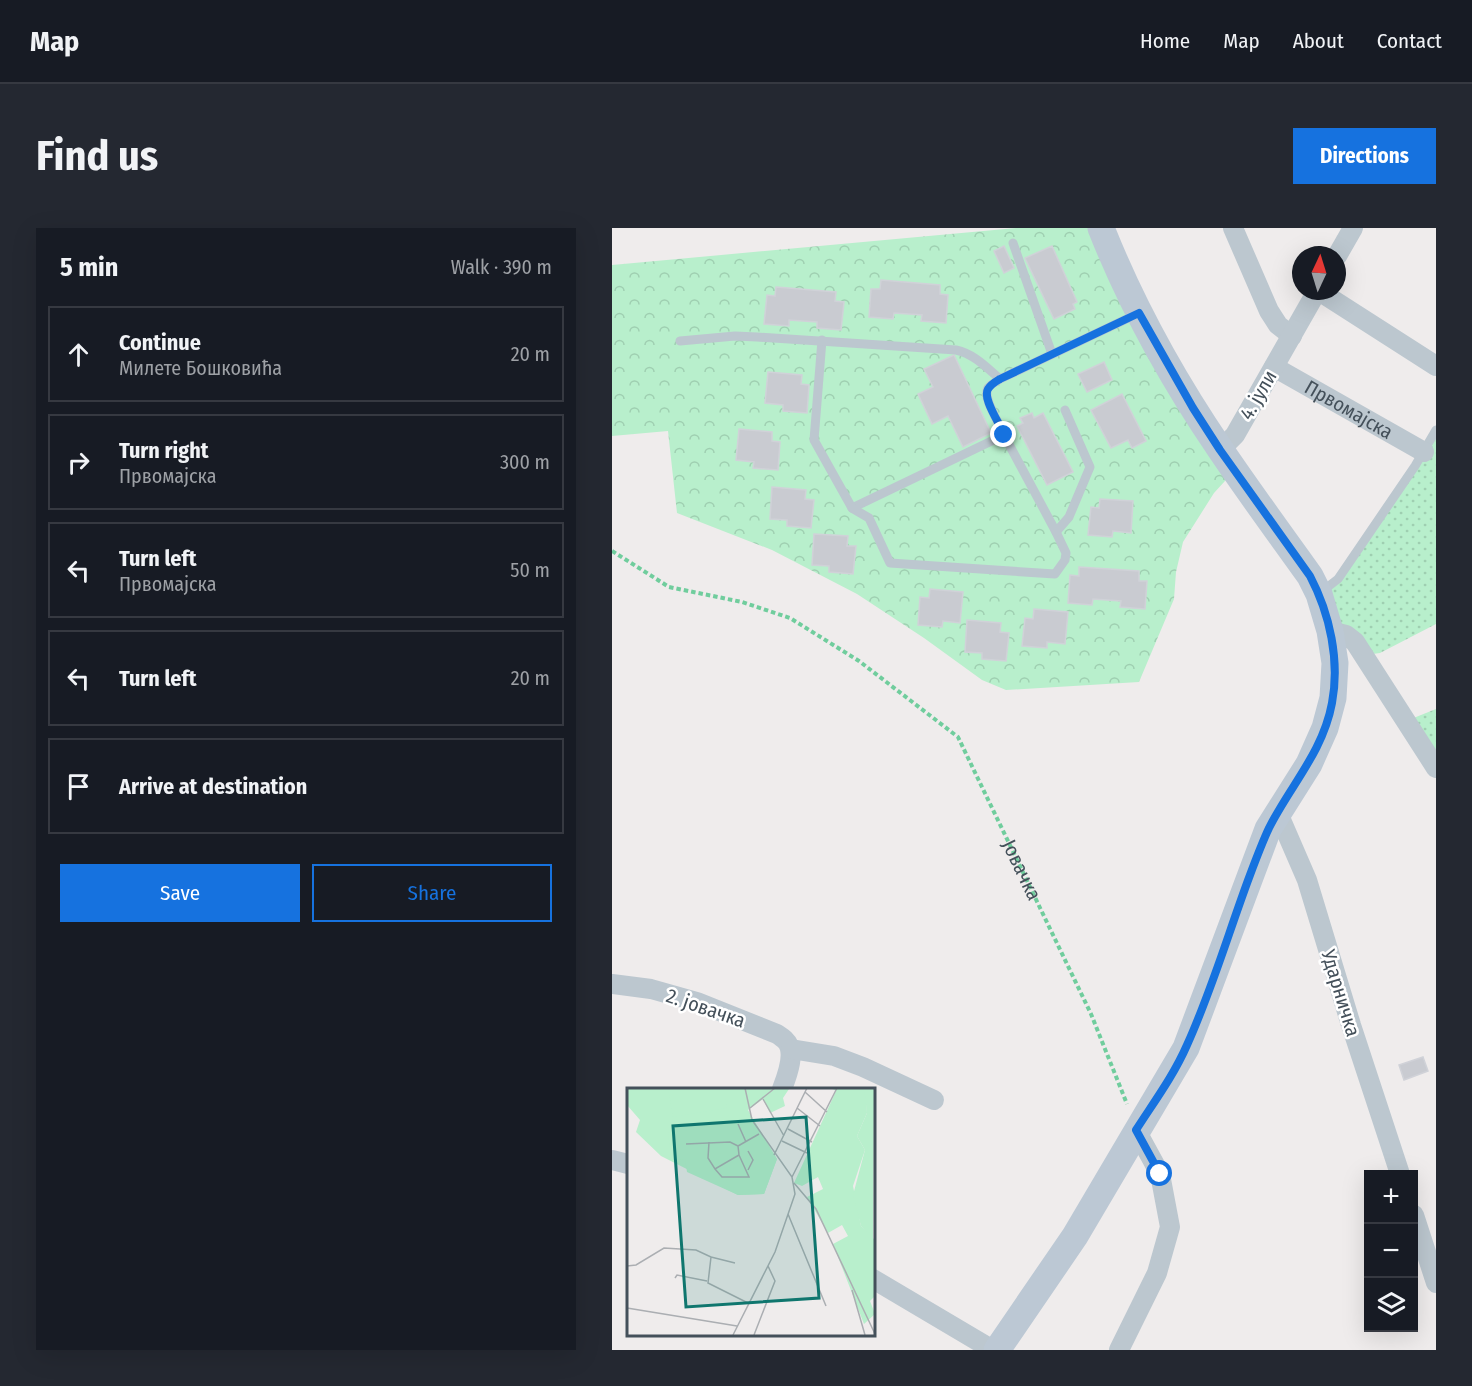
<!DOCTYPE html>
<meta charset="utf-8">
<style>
:root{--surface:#171b24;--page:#242831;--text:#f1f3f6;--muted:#9ea1a6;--line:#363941;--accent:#1672df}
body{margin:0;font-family:"Fira Sans Condensed",sans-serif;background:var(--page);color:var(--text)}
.controls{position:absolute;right:18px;bottom:18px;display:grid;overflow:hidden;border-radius:0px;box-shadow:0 6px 24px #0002}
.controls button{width:54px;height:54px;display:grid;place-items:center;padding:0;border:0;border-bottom:2px solid var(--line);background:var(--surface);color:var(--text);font:30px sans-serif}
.compass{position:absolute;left:680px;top:18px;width:54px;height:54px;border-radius:50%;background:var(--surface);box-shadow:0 6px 24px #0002;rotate:4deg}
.stop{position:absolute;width:18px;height:18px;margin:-14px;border:4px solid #1672df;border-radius:50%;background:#fff}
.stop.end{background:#1672df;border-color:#fff;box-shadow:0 2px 6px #0008}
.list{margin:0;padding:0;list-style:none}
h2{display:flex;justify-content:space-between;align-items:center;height:78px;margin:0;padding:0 24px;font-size:26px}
h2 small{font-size:20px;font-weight:400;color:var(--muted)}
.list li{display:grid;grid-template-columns:39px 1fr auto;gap:18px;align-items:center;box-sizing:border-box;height:96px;margin:0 12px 12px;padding:0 12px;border:2px solid var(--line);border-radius:0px}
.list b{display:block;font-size:22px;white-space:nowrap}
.list p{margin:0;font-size:20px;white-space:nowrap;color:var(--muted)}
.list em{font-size:20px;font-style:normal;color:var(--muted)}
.actions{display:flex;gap:12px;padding:18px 24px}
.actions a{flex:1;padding:14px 0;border:2px solid var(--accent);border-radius:0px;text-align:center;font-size:21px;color:var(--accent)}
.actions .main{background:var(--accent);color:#fff}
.icon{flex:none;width:33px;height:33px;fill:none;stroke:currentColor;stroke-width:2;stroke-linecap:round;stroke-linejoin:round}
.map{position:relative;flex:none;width:824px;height:1122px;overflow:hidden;border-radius:0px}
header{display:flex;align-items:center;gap:36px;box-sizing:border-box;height:84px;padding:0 30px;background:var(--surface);border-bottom:2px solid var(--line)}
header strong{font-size:28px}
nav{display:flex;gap:33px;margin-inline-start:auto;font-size:21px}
.intro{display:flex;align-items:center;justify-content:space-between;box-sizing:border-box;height:144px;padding:0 36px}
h1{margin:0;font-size:42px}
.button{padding:15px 27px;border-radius:0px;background:var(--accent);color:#fff;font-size:21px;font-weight:700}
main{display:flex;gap:36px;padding:0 36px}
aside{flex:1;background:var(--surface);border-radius:0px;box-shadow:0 6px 24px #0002}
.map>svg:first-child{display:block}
.grass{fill:url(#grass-dots)}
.park{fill:url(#park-crowns)}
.building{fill:#c9cbd1;stroke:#d0d2d8;stroke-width:1.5}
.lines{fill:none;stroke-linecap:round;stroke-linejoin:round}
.path{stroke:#70cd9d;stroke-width:4;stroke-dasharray:4.5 3;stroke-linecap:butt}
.service{stroke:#bcc7cf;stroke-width:9}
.minor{stroke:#bcc7cf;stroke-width:20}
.secondary{stroke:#bcc8d4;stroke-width:27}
.route{stroke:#1672df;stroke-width:8}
.labels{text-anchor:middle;stroke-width:5;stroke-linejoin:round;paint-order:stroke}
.street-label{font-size:20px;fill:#44505a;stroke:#fff}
.inset-road{fill:none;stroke:#abaeb2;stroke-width:1.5}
.view{fill:#0f766e;fill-opacity:0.15;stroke:#0f766e;stroke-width:3}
.inset-edge{fill:none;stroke:#44505a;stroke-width:3}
</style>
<header>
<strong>Map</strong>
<nav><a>Home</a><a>Map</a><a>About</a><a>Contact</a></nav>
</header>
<div class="intro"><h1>Find us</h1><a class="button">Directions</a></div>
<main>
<aside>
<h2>5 min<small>Walk · 390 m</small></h2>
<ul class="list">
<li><svg class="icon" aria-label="ahead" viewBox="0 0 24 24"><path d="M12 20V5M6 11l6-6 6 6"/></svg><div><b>Continue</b><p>Милете Бошковића</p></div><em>20 m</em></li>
<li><svg class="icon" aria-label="right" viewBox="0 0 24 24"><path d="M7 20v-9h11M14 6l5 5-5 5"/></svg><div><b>Turn right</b><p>Првомајска</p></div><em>300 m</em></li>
<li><svg class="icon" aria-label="left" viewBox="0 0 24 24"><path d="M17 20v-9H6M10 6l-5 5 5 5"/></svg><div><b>Turn left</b><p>Првомајска</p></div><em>50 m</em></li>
<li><svg class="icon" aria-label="left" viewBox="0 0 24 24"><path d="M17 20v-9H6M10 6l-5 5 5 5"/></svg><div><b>Turn left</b></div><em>20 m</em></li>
<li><svg class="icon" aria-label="arrive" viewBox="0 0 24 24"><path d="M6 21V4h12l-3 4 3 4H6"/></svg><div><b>Arrive at destination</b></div></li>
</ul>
<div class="actions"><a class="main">Save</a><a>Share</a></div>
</aside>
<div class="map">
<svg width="824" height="1122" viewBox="0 0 824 1122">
<defs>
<pattern id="grass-dots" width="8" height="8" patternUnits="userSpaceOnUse" patternTransform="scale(1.5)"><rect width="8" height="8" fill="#b8efcc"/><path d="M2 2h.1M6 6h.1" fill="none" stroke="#9fcfb1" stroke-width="1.8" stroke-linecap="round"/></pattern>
<pattern id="park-crowns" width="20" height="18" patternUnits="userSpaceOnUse" patternTransform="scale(1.5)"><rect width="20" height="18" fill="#b8efcc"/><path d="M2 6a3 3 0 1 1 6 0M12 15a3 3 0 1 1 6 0" fill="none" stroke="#9fcfb1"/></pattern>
</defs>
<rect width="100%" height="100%" fill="#efecec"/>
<g class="grass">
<polygon points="824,202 824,396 768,425 753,427 718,403 716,360"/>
<polygon points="824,481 824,540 794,493"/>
</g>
<polygon class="park" points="404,0 489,0 623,242 602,265 571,314 564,344 562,371 527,454 394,462 370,452 312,410 245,366 160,322 65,285 56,203 0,208 0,37"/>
<g class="building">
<polygon points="392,18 402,40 392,45 382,23"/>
<polygon points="440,18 465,74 461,76 463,81 442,91 413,30"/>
<polygon points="269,52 328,57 328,66 336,67 334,95 309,93 310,87 282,85 281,91 257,89 259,61 268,61"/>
<polygon points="164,59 224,64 223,73 232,74 229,102 205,100 205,94 177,92 177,98 152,96 155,67 163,68"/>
<polygon points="342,127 379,205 351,219 336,188 320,196 306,166 321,159 312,141"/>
<polygon points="492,134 500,152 475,164 466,146"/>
<polygon points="156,144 190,147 189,156 197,157 195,185 171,183 171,177 153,175"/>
<polygon points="510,166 534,213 520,220 516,212 499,220 479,182"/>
<polygon points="420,185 422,190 431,185 461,244 435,257 405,198 411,195 408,190"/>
<polygon points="127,201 160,204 160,213 168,214 166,242 141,240 142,234 124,232"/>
<polygon points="160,259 194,262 193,271 202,272 199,300 175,298 175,292 158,291"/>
<polygon points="488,271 521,273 519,305 501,303 500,309 476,307 479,279 487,280"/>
<polygon points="202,306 236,308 235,318 244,318 241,346 217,344 217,338 200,337"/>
<polygon points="467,339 527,343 527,353 535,353 533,381 508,379 509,373 481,371 480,377 456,375 458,347 467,348"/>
<polygon points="318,361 351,364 348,395 331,393 330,399 306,397 308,369 317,370"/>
<polygon points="422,381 456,384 453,416 435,414 435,420 410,418 413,390 421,391"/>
<polygon points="355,392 389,395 388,404 397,405 394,433 370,431 370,425 353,424"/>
<polygon points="811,829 816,843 792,852 787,837"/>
</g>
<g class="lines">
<path class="path" id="s1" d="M0,323L57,359L130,374L178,390L247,433L346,509L479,786L515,876"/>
<g class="service">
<polyline points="401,15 440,126"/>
<path d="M210,112L202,212L240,280L392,207C388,195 370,171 376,160C379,156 384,154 388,151L525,86"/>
<path d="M68,113L123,108L145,109L344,122C362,126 374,139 388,151"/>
<polyline points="240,280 257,290 278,335 443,346 453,332 454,325 444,304 392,207"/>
<polyline points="444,304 457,289 478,239 453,182"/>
<polyline points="709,364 726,351 803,238 824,202"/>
</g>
<g class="minor">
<polyline points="621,0 657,83 666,97 680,108"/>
<polyline points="725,28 741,0"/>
<polyline points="707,63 824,138"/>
<path id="s2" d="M662,139L812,224"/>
<polyline points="608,222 623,207 705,63"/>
<polyline points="718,403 734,407 743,414 824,540"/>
<polyline points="666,585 695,652 739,797 788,946"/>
<path d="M0,756L39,761L85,774L165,806C168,808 171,810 173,812C185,823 175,848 170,861"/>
<polyline points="179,821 222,828 251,839 322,872"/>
<polyline points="0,932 16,936"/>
<polyline points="802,987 824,1055"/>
<polyline points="261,1051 381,1122"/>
<polyline points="507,1122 545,1045 558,999 548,946 524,902"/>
</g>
<path class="secondary" d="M385,1122L463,1008L574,820L656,601L697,536L713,500L721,470L723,435L718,403L707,366L698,348C668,306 637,264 608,221C561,152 520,78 489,0"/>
</g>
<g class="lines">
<path class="route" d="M392,207C388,195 370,171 376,161C379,156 383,154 388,151L527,85L581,180L608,222L698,348C718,386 728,433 720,475C711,524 678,558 657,600C650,615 644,631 638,647C617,703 600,762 575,817C562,847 542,874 524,902L548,946"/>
</g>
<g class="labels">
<g class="street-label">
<text transform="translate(646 167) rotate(-60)" y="7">4. јули</text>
<text dy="7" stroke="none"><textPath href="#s2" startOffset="86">Првомајска</textPath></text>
<text dy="7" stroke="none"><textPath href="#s1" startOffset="546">Јовачка</textPath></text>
<text transform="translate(729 765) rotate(73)" y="7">Ударничка</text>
<text transform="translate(94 780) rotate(19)" y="7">2. јовачка</text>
</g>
</g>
<g transform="translate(15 860)">
<rect width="248" height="248" fill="#efecec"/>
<path d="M0,0L162,1L156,10L158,18L143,25L136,11L121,22L150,71L137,106L111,107L34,68L9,44L13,32L0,17ZM204,0H237L239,4L240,25L230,48L238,62L226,98L234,138L247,151V209L243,213L248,226L237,236L206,156L221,148L215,137L201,145L180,109L196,101L191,89L175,98L167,95L209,3Z" fill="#b8efcc"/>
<path d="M237,0H247L246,152L234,138L226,107L238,62L230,48L240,25Z" fill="#b8efcc"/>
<path d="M125,32L150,71L137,106L111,107L60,84L58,71L45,72L41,45Z" fill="#b8efcc"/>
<path d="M41,0H97L100,20L46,29Z" fill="#b8efcc"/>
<path class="inset-road" d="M178,4L200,24M136,11L157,48M123,20L148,0M170,20L193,38M111,36L119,54M161,41L185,54M155,53L180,65M82,54L81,70L88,81L112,67L111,58M59,56L103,54L111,58M111,58L132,46M121,63L126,72L121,82M147,67L180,0M88,81L95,89H122L112,67M165,89L210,0M167,95L189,121L248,246M161,126L199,218M84,169L108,175M0,178L9,177L37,160L69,162L84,169L81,195L121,215M48,190L50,187L80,193M225,202L238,247M0,220L110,238M106,247L148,164L168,106L165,89L125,32L118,0M127,247L148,193L141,178"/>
<path class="view" d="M179,29L192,210L59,219L46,38Z"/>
<rect width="248" height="248" class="inset-edge"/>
</g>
</svg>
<div class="controls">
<button>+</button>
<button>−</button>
<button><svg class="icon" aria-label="layers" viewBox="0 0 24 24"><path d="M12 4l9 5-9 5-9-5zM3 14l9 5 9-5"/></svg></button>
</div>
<svg class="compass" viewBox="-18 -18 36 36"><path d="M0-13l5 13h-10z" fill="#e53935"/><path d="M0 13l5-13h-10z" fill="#9ea1a6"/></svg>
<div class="stop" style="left:548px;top:946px"></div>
<div class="stop end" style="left:392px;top:207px"></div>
</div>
</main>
